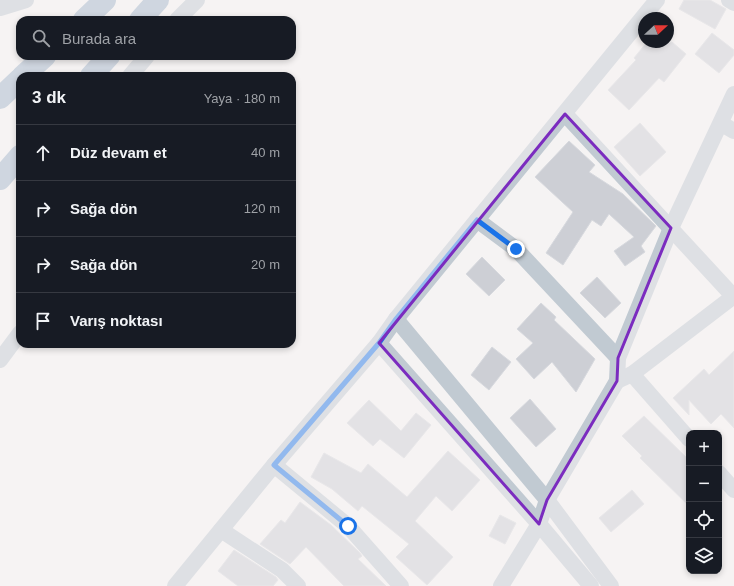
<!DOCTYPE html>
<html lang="tr">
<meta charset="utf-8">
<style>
:root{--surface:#171b24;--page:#20242c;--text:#f1f3f6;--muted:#9ea1a6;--line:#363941}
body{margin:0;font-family:Helvetica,sans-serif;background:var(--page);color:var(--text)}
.controls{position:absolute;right:12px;bottom:12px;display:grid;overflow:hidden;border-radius:8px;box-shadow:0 2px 6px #0003}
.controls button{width:36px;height:36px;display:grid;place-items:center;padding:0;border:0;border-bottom:1px solid var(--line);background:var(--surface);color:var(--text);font:20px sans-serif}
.compass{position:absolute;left:638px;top:12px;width:36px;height:36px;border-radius:50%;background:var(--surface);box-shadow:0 2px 6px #0003;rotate:68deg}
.stop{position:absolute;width:12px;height:12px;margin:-9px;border:3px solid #1a73e8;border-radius:50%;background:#fff}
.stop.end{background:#1a73e8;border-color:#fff;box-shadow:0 1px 4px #0008}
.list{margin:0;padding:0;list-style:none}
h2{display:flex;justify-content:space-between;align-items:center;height:52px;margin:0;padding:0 16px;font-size:17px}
h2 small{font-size:13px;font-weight:400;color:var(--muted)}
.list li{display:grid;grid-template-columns:26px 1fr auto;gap:12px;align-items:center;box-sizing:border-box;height:56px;padding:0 16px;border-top:1px solid var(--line)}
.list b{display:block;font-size:15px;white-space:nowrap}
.list em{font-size:13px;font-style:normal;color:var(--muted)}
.icon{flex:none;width:22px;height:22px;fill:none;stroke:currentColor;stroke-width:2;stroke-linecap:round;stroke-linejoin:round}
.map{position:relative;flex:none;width:734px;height:586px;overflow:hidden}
.search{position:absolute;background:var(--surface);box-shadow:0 2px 6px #0003;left:16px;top:16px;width:280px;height:44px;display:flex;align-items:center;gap:10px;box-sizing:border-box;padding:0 14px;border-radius:12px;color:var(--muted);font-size:15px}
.panel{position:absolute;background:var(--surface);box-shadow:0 2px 6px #0003;left:16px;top:72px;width:280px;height:276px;border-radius:12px}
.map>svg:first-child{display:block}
.building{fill:#cdcfd5;stroke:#d7d9de}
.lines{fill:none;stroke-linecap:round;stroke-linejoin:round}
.minor{stroke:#c1cad2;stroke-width:16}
.trunk{stroke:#9fb4c9;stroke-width:22}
.route{stroke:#1a73e8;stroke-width:5}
.marked{fill:none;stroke:#7b2cbf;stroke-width:3;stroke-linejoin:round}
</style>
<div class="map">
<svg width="734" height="586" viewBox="0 0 734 586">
<rect width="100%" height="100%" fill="#f5f3f3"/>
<g class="building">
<polygon points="684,0 710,0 726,9 715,29 679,9"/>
<polygon points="712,33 734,50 734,55 719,73 695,54"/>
<polygon points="647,42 672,42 686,54 664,82 659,78 629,110 608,90 636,60 634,58"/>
<polygon points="640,123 666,152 640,176 614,147"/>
<polygon points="569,141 595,165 589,172 623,194 656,226 641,246 645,252 625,266 614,251 634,237 609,214 601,226 592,220 563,265 546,253 573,212 535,177"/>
<polygon points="482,257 505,280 489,296 466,274"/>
<polygon points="597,277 621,303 605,318 580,293"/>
<polygon points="541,303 556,317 554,320 595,359 576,392 552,362 534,379 516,359 533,343 517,329"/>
<polygon points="492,347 511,362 489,390 471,375"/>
<polygon points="734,351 734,428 721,414 711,424 689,400 689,415 673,398 704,369 709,375"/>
<polygon points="530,399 556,429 536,447 510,418"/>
<polygon points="369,400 401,431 416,413 431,425 404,458 380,439 373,446 347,423"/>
<polygon points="644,416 689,460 689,506 640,458 642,456 622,436"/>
<polygon points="448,451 480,480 452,511 436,496 415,521 453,557 427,585 396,557 409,544 362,506 358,511 332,489 311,477 324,453 361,473 368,464 407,497"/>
<polygon points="632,490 644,504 611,532 599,518"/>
<polygon points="300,502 331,525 360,553 362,556 358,559 386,586 344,586 306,547 290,564 260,544 281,520 285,523"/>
<polygon points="500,515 516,523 505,544 489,536"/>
<polygon points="234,550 276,577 278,580 273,586 238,586 218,571"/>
</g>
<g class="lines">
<g class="minor">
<polyline points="729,0 734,3"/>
<polyline points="0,8 26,0"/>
<polyline points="177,20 197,0"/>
<polyline points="130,76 147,56"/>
<polyline points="565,114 734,297"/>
<polyline points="722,124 734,131"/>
<polyline points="477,220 516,249 618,358"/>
<polyline points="396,319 547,500 611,586"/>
<polyline points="379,343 539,524 591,586"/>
<polyline points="0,360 20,333"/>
<polyline points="632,374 689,439"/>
<polyline points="617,381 632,374 734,296"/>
<polyline points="274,465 348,526 401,586"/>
<polyline points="719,473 734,490"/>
<polyline points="221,530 282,570 298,586"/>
<polyline points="175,586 274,465 379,343 396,319 657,0"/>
<polyline points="501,586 539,524 547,500 617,381 618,358 671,228 734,94"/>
</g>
<g class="trunk">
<polyline points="84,20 105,0"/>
<polyline points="140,20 158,0"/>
<polyline points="23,76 45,56"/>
<polyline points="91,76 109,56"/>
<polyline points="0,98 20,79"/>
<polyline points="0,179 20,156"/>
</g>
</g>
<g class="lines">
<polyline class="route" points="348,526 274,465 379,343 396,319 477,220 516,249"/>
</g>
<path d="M0 0H734V586H0ZM565,114L671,228L618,358L617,381L547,500L539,524L379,343Z" fill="#f5f3f3" fill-opacity=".55" fill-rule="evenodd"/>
<path class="marked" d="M565,114L671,228L618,358L617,381L547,500L539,524L379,343Z"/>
</svg>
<div class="controls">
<button>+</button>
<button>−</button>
<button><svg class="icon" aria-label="locate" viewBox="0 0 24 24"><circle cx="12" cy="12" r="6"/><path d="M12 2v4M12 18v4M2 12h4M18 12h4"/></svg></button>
<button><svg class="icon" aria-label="layers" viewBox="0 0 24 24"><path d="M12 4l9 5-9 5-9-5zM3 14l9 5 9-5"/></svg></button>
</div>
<svg class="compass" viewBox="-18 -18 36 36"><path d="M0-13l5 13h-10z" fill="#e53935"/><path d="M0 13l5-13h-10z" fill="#9ea1a6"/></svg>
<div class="stop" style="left:348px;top:526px"></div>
<div class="stop end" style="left:516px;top:249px"></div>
<div class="search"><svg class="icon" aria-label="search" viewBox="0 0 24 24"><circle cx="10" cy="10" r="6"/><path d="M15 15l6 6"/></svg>Burada ara</div>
<section class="panel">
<h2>3 dk<small>Yaya · 180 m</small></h2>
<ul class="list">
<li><svg class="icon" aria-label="ahead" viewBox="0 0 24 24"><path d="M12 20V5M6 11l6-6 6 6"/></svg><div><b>Düz devam et</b></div><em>40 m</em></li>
<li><svg class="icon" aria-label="right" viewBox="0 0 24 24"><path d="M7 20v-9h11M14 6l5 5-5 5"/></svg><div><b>Sağa dön</b></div><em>120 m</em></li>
<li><svg class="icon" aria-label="right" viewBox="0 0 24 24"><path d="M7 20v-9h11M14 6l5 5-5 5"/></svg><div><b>Sağa dön</b></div><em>20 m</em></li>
<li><svg class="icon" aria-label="arrive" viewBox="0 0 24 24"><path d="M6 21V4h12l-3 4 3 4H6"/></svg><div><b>Varış noktası</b></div></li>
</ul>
</section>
</div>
